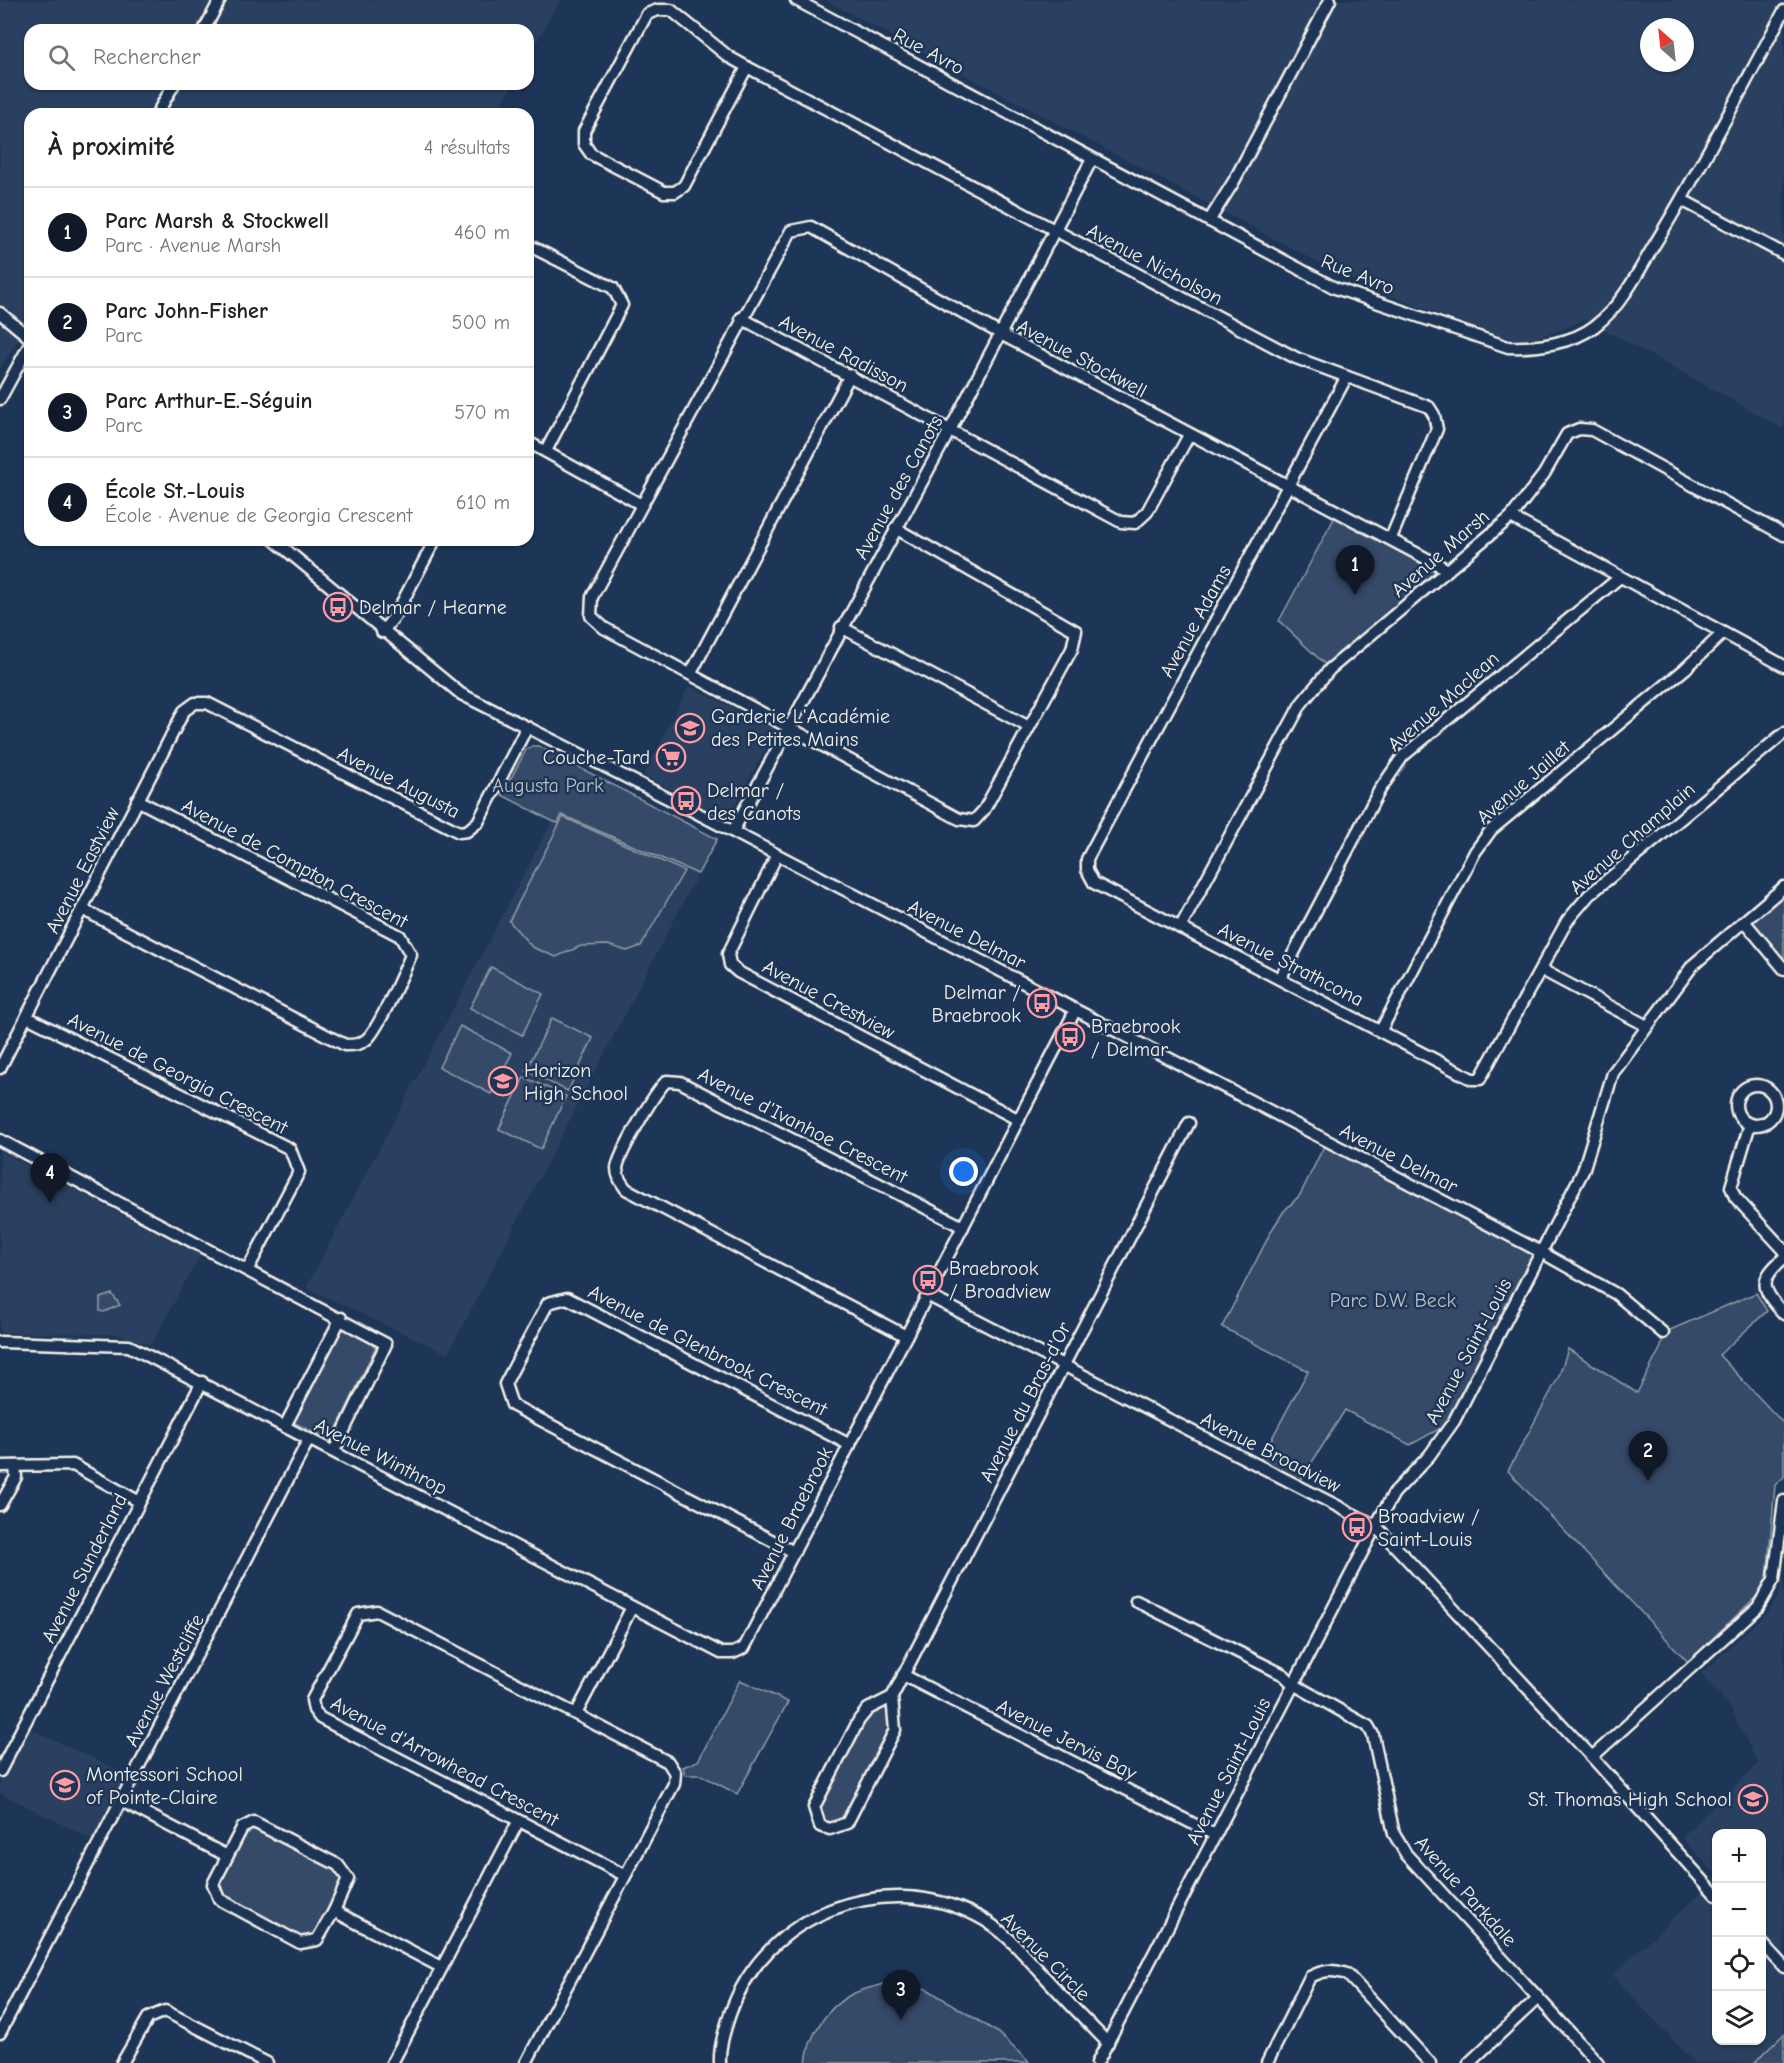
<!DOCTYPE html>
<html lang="fr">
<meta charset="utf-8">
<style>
:root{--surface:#fff;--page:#f2f2f2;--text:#222;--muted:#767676;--line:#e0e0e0;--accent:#111827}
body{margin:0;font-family:"Comic Neue",sans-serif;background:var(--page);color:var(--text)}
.controls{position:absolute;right:18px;bottom:18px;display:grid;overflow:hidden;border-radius:12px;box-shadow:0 2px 4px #0004}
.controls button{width:54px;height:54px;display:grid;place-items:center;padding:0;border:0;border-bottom:2px solid var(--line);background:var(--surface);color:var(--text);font:30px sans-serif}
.compass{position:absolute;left:1640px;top:18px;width:54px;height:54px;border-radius:50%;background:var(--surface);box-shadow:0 2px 4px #0004;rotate:333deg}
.you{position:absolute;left:964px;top:1172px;width:21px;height:21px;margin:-15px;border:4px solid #fff;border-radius:50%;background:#1a73e8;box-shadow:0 0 0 9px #1a73e833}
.badge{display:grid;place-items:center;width:39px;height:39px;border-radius:50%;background:var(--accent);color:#fff;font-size:20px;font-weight:700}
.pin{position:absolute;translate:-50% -50px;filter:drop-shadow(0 2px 3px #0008)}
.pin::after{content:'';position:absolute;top:32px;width:21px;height:18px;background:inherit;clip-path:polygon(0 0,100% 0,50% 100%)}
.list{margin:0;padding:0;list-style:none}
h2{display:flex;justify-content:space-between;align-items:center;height:78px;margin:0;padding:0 24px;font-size:26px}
h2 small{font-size:20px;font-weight:400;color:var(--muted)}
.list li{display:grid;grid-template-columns:39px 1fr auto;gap:18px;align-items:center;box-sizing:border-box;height:90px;padding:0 24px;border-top:2px solid var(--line)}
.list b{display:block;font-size:22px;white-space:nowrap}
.list p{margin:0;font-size:20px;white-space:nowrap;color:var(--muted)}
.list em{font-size:20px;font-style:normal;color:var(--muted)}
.icon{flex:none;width:33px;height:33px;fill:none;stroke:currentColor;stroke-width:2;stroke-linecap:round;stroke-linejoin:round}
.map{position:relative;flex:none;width:1784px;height:2063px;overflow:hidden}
.search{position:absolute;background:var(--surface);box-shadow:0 2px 4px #0004;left:24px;top:24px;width:510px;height:66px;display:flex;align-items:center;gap:15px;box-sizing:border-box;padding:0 21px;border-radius:18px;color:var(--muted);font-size:22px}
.panel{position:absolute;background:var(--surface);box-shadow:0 2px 4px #0004;left:24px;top:108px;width:510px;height:438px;border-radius:18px}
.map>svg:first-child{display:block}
.built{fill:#2a4060;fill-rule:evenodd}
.green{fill:#354a67;stroke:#949ea8;stroke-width:1.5}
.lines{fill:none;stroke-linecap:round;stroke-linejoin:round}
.minor-casing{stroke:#f4f1e8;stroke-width:15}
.minor{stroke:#1d3557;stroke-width:10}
.labels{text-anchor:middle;stroke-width:5;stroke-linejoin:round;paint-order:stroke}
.street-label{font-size:20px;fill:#f4f1e8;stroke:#1d3557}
.poi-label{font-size:20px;fill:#f4f1e8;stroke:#1d3557;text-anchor:start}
.park-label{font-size:20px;fill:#bbbfc1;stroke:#1d3557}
</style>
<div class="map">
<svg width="1784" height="2063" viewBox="0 0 1784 2063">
<rect width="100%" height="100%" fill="#1d3557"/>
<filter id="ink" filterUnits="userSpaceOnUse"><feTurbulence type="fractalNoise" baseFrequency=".0167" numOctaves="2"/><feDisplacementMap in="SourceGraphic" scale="12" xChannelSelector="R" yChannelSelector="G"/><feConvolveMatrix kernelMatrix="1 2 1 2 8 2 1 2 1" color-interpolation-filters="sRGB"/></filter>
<g filter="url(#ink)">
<g class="built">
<polygon points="0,0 560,0 528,58 528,30 30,30 30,84 513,84 496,114 30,114 30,321 0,368"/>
<path d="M825,0H1784V429L1585,319L1559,331L1525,341L1497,335L1406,302L1342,275ZM1649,27H1685V63H1649Z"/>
<polygon points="689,686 776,729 727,820 644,775"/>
<polygon points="562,815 698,874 448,1354 306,1288 552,821 558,823"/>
<polygon points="0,1151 200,1255 151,1345 116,1334 0,1333"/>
<path d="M1784,1568V2034L1754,2063H1695L1612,1975L1698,1896L1716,1875L1682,1837L1758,1764L1729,1705L1701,1674L1769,1611L1780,1592ZM1716,1834H1762V2040H1716Z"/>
<polygon points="23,1726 134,1777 99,1843 0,1793 0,1771"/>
</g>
<g class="green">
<polygon points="1338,511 1448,570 1330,669 1279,621"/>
<polygon points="532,746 538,746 717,839 698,874 562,815 558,823 552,821 502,795 526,750"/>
<polygon points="563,817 684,871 641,946 627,951 608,945 581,946 556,957 532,947 509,921"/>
<polygon points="1784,888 1784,969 1744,921"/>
<polygon points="491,967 543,994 522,1035 470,1008"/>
<polygon points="552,1018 593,1038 568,1091 526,1071"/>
<polygon points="460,1026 512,1053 491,1094 439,1067"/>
<polygon points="524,1077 566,1096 541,1149 499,1129"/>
<polygon points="1326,1142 1541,1252 1454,1421 1410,1445 1345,1410 1297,1486 1257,1466 1308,1371 1222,1327 1273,1228 1284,1211 1300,1195"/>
<polygon points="1756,1293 1767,1311 1719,1355 1784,1424 1784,1477 1775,1485 1767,1578 1761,1592 1688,1662 1508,1471 1559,1376 1568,1349 1637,1393 1661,1347 1663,1333"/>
<polygon points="112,1294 120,1305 104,1312 100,1311 100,1298"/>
<polygon points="340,1327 376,1346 331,1441 291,1421"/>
<polygon points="740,1680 788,1702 737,1794 701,1775 685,1775 683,1767 698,1761"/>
<polygon points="892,1697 895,1720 847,1823 830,1829 815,1817 859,1720"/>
<polygon points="254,1822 338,1865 348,1879 309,1944 215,1892 242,1828"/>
<path d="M892,1982L927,1989L997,2032L1030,2063H806C808,2036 827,2007 852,1994C864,1988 879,1986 892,1982Z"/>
<polygon points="1784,2034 1784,2063 1754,2063"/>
</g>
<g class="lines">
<g class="minor-casing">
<g id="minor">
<path d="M796,0L1335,288L1508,347C1536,348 1572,344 1595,326C1623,304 1638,272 1656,242C1702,167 1742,88 1784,11"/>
<polyline points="204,30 220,0"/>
<polyline points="747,67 684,186 675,192 664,192 591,154 584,144 584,131 647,14 658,10 671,10 729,57 747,67 1296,358 1429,407 1434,415 1437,429 1391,538"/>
<polyline points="157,114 174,84"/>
<polyline points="1682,200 1784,254"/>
<polyline points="1209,221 1234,181 1330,0"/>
<polyline points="528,245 613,288 622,305 546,451"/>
<polyline points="0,313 30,338"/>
<polyline points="741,318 1121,522 1135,523 1147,512 1189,435"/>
<polyline points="1346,378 1087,859 1087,870 1094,883 1472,1079 1480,1079 1567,921 1589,895 1784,733"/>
<polyline points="0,399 30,344"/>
<polyline points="528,442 640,504"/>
<polyline points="1511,517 1784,666"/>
<polyline points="895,528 1076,631 1072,649 984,810 974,821 959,819 604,628 591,616 592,597 791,231 811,227 999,333 1448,570"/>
<polyline points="274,540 461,694 697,813 1541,1252 1616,1294 1663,1333"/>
<polyline points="841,627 1029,727"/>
<polyline points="382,632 395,616 435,540"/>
<polyline points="691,673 850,375"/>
<polyline points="733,831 950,430 1092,159"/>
<polyline points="777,855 728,954 730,965 738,972 1019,1120"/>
<path d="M82,909L345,1045C353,1045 360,1045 367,1039C380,1027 403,973 411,955L400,936L137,800"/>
<polyline points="1744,921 1784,969"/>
<polyline points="1180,928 1301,704 1330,669 1511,517 1544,474 1567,434 1579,429 1592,430 1784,535"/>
<polyline points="1542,970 1647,1026"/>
<polyline points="1280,979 1379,791 1403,756 1619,578"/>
<polyline points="27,1017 290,1149 299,1172 248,1269"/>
<polyline points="1381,1030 1475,852 1491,830 1685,669 1722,634"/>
<polyline points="0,1068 184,711 195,703 207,703 459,832 467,831 478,822 527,727"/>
<circle cx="1756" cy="1105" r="20"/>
<polyline points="1750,1124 1731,1187 1735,1197 1784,1250"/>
<polyline points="0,1140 386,1344 334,1451"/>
<path d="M1784,1258C1757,1281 1762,1290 1784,1314"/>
<polyline points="927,1295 1376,1526 1592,1757 1716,1895"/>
<path d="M906,1336L626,1189C621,1182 617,1177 617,1168C619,1154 656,1089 667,1081L680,1082L963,1227"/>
<polyline points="0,1342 129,1346 721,1653 733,1653 744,1648 1075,1011"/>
<polyline points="285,1426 341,1318"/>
<polyline points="0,1466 73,1465 138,1501"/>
<polyline points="0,1505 16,1477 15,1466"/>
<polyline points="794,1552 512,1405 505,1384 548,1303 567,1298 850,1445"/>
<polyline points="1136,1601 1284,1675 1293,1684 1368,1726 1373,1735 1394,1834 1406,1854 1598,2063"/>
<polyline points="903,1675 1215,1835"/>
<polyline points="892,1697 1189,1123"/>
<polygon points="892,1697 895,1730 847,1823 830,1829 820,1826 814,1807 859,1720 868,1709"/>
<polyline points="576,1714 632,1607"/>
<polyline points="1592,1757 1758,1607 1774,1579 1784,1501"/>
<polyline points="0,1771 202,1382"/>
<polyline points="122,1801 227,1856"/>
<polygon points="254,1822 338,1865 348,1879 334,1911 317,1940 300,1943 219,1899 213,1884 242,1828"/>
<polyline points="334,1911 441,1967"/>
<polyline points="1762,1943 1784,1967"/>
<polyline points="0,2033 309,1439"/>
<polyline points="122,2063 148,2018 165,2011 267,2063"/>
<polyline points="392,2063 518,1822"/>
<polyline points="526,2063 674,1784 675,1773 668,1762 377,1611 358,1614 312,1700 314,1710 320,1718 624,1875"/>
<path d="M720,2063C719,2047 725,2029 730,2014C764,1914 884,1868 977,1916C1003,1929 1022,1952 1041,1973C1063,1997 1085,2020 1108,2043"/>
<polyline points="1097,2063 1380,1518 1394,1493 1429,1456 1454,1421 1583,1171 1613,1073 1693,965 1784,887"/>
<path d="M1267,2063L1310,1977C1324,1970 1332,1969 1347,1974L1430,2063"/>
<polyline points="1469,2063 1538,1998"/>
</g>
</g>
<use href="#minor" class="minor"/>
</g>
</g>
<defs>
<g id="bus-ring" transform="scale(1.5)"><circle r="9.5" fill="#1d3557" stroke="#ff9aa2" stroke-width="1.5"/><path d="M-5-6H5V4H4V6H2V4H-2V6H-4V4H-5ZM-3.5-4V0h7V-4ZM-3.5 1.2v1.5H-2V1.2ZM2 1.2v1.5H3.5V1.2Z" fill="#ff9aa2"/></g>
<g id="school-ring" transform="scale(1.5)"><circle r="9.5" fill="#1d3557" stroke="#ff9aa2" stroke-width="1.5"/><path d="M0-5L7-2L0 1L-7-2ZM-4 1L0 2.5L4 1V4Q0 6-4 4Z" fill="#ff9aa2"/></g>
<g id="supermarket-ring" transform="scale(1.5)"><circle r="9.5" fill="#1d3557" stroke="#ff9aa2" stroke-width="1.5"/><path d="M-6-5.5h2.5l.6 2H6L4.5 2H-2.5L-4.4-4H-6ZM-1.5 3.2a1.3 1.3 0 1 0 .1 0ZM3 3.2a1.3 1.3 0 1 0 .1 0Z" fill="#ff9aa2"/></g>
</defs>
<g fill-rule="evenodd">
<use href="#bus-ring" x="338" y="607"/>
<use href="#school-ring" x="690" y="728"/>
<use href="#supermarket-ring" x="671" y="757"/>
<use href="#bus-ring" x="686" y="801"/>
<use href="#bus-ring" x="1042" y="1003"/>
<use href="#bus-ring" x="1070" y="1037"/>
<use href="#school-ring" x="503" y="1081"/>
<use href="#bus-ring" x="928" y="1280"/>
<use href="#bus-ring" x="1357" y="1527"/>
<use href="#school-ring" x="65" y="1785"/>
<use href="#school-ring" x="1753" y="1799"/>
</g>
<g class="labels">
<g class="street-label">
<text transform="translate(929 51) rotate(28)" y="7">Rue Avro</text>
<text transform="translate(1155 264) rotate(28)" y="7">Avenue Nicholson</text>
<text transform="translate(1358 274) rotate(22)" y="7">Rue Avro</text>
<text transform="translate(844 353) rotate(28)" y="7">Avenue Radisson</text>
<text transform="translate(1082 358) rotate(28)" y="7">Avenue Stockwell</text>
<text transform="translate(898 487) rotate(-61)" y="7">Avenue des Canots</text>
<text transform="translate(1440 553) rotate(-41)" y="7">Avenue Marsh</text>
<text transform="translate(1195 621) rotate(-61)" y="7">Avenue Adams</text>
<text transform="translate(1443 701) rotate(-41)" y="7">Avenue Maclean</text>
<text transform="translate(399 782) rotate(27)" y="7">Avenue Augusta</text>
<text transform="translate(1523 782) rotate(-41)" y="7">Avenue Jaillet</text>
<text transform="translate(1632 838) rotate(-41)" y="7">Avenue Champlain</text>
<text transform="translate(295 863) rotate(28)" y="7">Avenue de Compton Crescent</text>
<text transform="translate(82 870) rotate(-63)" y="7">Avenue Eastview</text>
<text transform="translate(967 934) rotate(27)" y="7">Avenue Delmar</text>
<text transform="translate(1291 964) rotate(27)" y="7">Avenue Strathcona</text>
<text transform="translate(829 999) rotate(28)" y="7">Avenue Crestview</text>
<text transform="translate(178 1073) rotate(27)" y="7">Avenue de Georgia Crescent</text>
<text transform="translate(803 1125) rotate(27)" y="7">Avenue d'Ivanhoe Crescent</text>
<text transform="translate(1399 1158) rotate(27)" y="7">Avenue Delmar</text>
<text transform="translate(708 1350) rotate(27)" y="7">Avenue de Glenbrook Crescent</text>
<text transform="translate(1468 1351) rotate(-62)" y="7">Avenue Saint-Louis</text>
<text transform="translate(1025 1402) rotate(-63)" y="7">Avenue du Bras-d'Or</text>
<text transform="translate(1271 1452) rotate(27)" y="7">Avenue Broadview</text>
<text transform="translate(381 1456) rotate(27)" y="7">Avenue Winthrop</text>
<text transform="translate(791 1518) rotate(-63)" y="7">Avenue Braebrook</text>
<text transform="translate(84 1568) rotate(-63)" y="7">Avenue Sunderland</text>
<text transform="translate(164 1680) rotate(-62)" y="7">Avenue Westcliffe</text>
<text transform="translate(1067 1739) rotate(27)" y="7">Avenue Jervis Bay</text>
<text transform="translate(445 1761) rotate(28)" y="7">Avenue d'Arrowhead Crescent</text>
<text transform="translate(1228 1771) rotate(-63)" y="7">Avenue Saint-Louis</text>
<text transform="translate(1466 1891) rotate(48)" y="7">Avenue Parkdale</text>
<text transform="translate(1046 1956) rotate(45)" y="7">Avenue Circle</text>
</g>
<g class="poi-label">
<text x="359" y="614">Delmar / Hearne</text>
<text x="711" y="723">Garderie L'Académie<tspan x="711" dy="23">des Petites Mains</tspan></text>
<text x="650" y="764" text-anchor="end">Couche-Tard</text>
<text x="707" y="797">Delmar /<tspan x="707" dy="23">des Canots</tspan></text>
<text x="1021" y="999" text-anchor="end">Delmar /<tspan x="1021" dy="23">Braebrook</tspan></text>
<text x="1091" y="1033">Braebrook<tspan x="1091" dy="23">/ Delmar</tspan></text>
<text x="524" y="1077">Horizon<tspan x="524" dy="23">High School</tspan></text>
<text x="949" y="1275">Braebrook<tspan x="949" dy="23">/ Broadview</tspan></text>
<text x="1378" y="1523">Broadview /<tspan x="1378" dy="23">Saint-Louis</tspan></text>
<text x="86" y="1781">Montessori School<tspan x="86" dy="23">of Pointe-Claire</tspan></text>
<text x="1732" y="1806" text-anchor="end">St. Thomas High School</text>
</g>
<g class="park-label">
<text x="548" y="792">Augusta Park</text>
<text x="1393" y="1307">Parc D.W. Beck</text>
</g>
</g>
</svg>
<div class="controls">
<button>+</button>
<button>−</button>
<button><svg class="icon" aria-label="locate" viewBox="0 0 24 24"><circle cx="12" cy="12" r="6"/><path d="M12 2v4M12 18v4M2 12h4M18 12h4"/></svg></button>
<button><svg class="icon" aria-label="layers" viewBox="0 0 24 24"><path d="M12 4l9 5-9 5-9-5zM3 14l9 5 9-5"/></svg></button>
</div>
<svg class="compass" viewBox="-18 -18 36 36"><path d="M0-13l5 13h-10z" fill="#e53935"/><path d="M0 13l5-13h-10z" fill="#767676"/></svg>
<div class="you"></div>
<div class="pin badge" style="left:1355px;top:595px">1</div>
<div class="pin badge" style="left:1648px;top:1481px">2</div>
<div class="pin badge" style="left:901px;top:2020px">3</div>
<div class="pin badge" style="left:50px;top:1203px">4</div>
<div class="search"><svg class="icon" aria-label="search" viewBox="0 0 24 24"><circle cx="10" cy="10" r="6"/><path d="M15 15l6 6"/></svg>Rechercher</div>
<section class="panel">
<h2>À proximité<small>4 résultats</small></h2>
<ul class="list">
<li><span class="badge">1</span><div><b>Parc Marsh &amp; Stockwell</b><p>Parc · Avenue Marsh</p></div><em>460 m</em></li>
<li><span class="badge">2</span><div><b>Parc John-Fisher</b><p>Parc</p></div><em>500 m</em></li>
<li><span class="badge">3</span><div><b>Parc Arthur-E.-Séguin</b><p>Parc</p></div><em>570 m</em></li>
<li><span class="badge">4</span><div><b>École St.-Louis</b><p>École · Avenue de Georgia Crescent</p></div><em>610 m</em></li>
</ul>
</section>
</div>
